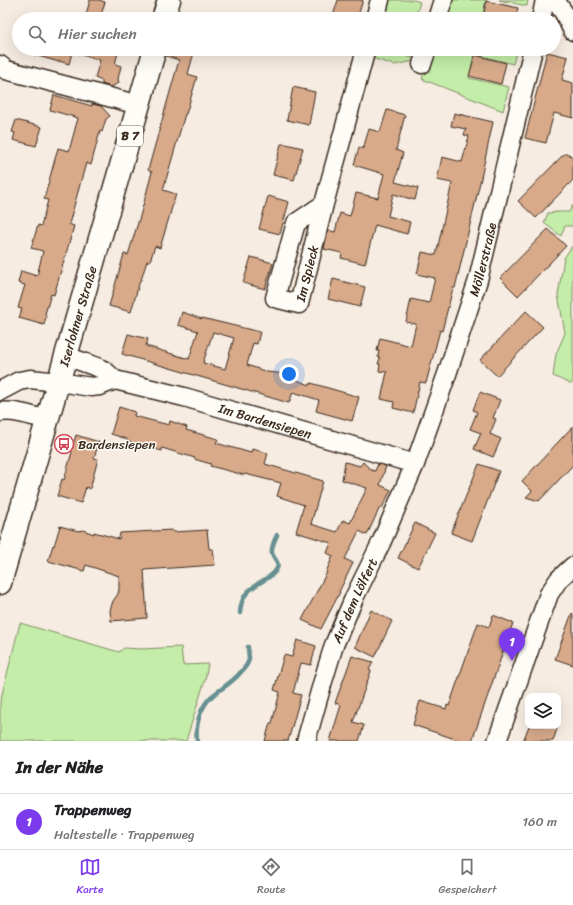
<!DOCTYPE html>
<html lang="de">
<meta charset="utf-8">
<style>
:root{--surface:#fff;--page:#f2f2f2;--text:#202124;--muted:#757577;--line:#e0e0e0;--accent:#7c3aed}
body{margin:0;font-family:Sriracha,sans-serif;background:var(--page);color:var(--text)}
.controls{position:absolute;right:12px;bottom:12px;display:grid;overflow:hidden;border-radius:8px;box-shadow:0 4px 16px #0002}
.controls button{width:36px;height:36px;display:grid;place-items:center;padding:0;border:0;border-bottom:1px solid var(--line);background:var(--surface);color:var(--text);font:20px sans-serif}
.you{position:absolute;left:289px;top:374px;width:14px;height:14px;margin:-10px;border:3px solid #fff;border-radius:50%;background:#1a73e8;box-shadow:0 0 0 6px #1a73e833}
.badge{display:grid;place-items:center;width:26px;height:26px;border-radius:50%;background:var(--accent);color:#fff;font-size:13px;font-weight:700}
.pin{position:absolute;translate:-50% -33px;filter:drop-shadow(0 1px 2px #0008)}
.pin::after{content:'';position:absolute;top:21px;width:14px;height:12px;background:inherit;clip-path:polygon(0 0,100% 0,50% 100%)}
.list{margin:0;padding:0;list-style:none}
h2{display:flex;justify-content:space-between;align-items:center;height:52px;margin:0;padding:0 16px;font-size:17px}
h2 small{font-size:13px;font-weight:400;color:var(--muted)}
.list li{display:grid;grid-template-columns:26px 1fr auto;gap:12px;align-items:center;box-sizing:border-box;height:56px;padding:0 16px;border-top:1px solid var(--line)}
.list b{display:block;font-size:15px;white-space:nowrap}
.list p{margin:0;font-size:13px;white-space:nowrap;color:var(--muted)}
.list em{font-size:13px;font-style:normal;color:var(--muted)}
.icon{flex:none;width:22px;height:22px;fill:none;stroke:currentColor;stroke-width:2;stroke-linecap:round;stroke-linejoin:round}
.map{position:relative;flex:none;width:573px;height:741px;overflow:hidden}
.search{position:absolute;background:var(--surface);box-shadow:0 4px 16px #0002;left:12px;right:12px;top:12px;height:44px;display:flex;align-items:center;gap:10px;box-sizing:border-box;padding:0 14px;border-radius:22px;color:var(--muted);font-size:15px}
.sheet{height:108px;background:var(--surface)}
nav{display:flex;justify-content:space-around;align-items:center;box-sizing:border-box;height:56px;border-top:1px solid var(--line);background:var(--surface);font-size:11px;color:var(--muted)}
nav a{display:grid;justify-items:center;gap:2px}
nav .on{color:var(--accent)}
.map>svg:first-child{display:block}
.green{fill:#c3eda8;stroke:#7f8c63}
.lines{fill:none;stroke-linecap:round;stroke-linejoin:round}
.stream{stroke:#669091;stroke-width:4.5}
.building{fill:#d8aa8a;stroke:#3b2a1e;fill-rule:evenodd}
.minor-casing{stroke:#3b2a1e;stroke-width:21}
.primary-casing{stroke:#3b2a1e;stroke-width:25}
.minor{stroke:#fdfcf7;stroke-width:18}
.primary{stroke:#fdfcf7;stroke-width:22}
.labels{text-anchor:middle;stroke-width:3;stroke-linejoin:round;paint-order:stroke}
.shield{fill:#fdfcf7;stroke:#75695f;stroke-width:1}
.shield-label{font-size:12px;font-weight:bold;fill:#3b2a1e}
.street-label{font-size:13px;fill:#3b2a1e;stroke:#fdfcf7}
.poi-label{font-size:13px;fill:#3b2a1e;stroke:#fdfcf7;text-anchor:start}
</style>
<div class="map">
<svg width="573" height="741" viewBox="0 0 573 741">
<rect width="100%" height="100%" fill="#f6ece1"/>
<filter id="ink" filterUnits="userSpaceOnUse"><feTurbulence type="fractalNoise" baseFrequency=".025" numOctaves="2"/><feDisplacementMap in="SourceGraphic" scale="8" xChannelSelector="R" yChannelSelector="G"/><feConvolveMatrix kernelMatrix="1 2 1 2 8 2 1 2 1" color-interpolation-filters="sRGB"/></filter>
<g filter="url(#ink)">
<g class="green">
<polygon points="386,0 414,0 420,2 415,19 381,19"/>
<polygon points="448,0 486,0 482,19 442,19"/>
<polygon points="499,0 528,0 527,6"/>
<polygon points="372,49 398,49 397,53 415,59 414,61 394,65 369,57"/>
<polygon points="432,49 517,49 513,64 474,54 469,78 509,87 503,111 422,79"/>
<polygon points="573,205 573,226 565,226 561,236 544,223 548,213 558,212 569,212"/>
<polygon points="573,245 573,382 571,384 553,376 556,354 565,333 558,295 564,258"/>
<polygon points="20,623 119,652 124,648 141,649 181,647 183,665 208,664 205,680 186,741 0,741 0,702"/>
</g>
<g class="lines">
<g class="stream">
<path d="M240,613C241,595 249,589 264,580C269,577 273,575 276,570C281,563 274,560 272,553C271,547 274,541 277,535"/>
<path d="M197,741C195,725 200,707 212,696C222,688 233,682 241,672C244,669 248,664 249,659C249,656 248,651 248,647"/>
</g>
</g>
<g class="building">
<polygon points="90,0 99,0 105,2 100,18 86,15"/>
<polygon points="338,0 363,0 357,19 332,19"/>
<polygon points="486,1 518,8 515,19 483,19"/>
<polygon points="25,49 73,49 69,64 59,61 59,62 24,52"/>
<polygon points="74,49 119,49 115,64 121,66 118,79 119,83 111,87 102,84 102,81 95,78 100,60 73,52"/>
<polygon points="167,49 195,49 188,74 197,77 186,114 185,114 163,190 176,194 160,248 155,246 150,261 147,261 141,280 140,280 131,312 109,306 124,254 128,255 141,213 152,172 148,170 179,60 166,56"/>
<polygon points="547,52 568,57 562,80 573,83 573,118 554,113 546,143 525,138"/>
<polygon points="475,55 506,63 501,84 469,76"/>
<polygon points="293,87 315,92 309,125 287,120"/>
<polygon points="54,95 92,106 92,104 101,106 110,116 106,119 102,132 100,131 91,165 86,163 69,224 74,226 54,295 51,294 45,314 46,317 44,325 19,318 22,309 18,308 25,285 18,283 21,271 37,276 43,251 31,248 38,225 41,226 48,200 44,199 58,148 69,151 78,118 50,110"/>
<polygon points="387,110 405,115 396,150 403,153 395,182 418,188 415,200 393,194 388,216 410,222 407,234 375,225 365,264 341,258 342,253 324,249 328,230 335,232 340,213 350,216 356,193 378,198 384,174 354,165 359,147 363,149 369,129 380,132"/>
<polygon points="454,113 493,122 481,178 455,288 453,288 442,331 440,330 426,383 420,382 413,413 393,408 394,402 381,399 387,372 379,371 380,364 378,364 380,358 378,357 379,351 377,351 380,338 411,346 416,324 406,322 411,299 429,303 435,278 417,274 422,252 436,255 452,183 437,180 442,157 462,162 469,136 464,135 466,129 451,126"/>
<polygon points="16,120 42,127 36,146 13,140 15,133 12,132"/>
<polygon points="281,144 286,144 303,148 294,180 273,175"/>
<polygon points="564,154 569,154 573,158 573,180 536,218 518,201"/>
<polygon points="268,196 289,202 280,234 259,229"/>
<polygon points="548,229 566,246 518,296 500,278"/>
<polygon points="251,257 273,263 265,289 243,283"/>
<polygon points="333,279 365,287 360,307 328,299"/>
<polygon points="526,311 543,327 497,376 480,360"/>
<path d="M182,312L202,319V318L260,332L257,344L253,343L247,365L267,372L286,374V376L310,385L311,383L359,397L352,421L316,411L319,400L293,392L289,403L122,354L128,334L148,339L146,346L189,359L198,331L178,325ZM213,332L234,338L225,369L203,363Z"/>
<polygon points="480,392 500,400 493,418 496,419 490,434 501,439 493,457 474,449 481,433 470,429 477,412 473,410"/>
<polygon points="119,407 135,412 134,416 169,425 170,421 187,427 186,430 218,439 216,443 251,453 252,449 268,453 265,464 323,481 311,524 337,532 343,520 350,523 367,488 342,480 345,462 360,466 363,462 371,470 375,471 378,464 386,466 380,485 391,490 382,508 380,507 367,535 359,531 345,559 353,563 339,592 340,592 321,629 302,620 327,572 326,572 333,556 327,553 331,543 296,532 304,505 277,496 281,483 245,474 244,475 210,466 211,464 194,459 195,458 162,448 162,451 127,441 127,439 111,434"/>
<polygon points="573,426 573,465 539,501 526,497 532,491 522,481"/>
<polygon points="76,435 99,442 94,458 98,459 90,489 86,487 81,503 57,496 62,479 64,480 72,452 71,451"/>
<polygon points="479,464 499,471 472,541 451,533"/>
<polygon points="415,523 435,533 418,568 398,558"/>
<polygon points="60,526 78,531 83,530 94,534 94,532 119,539 120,533 172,530 174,532 207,530 209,549 213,549 215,565 144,570 147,618 111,621 110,610 113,601 118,594 119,589 119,576 86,565 84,571 48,561 53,545 54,546"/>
<polygon points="371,610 392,621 375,657 355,647"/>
<polygon points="572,613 573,614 573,665 555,659"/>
<polygon points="493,615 513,623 472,741 461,741 413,725 420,701 446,709 447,705 449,706 478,623 489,627"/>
<polygon points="297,640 316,646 311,665 301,663 293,693 301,695 288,741 265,741 270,723 272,723 280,692 274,690 284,655 292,657"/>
<polygon points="352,656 373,662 369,670 371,671 353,722 364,725 359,741 330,741 341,705 335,703"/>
<polygon points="529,726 558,726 553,741 523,741"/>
</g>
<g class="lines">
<g class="minor-casing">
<g id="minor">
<polyline points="555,0 564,13 573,31"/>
<polyline points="375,19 380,0"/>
<polyline points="437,19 443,0"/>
<polyline points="541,19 545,0"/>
<polyline points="422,64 427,49"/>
<polyline points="0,65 6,70 139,105"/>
<path id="s1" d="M324,204L296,223L275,298L299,304L324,204L366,49"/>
<path id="s2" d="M66,356L97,367L105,371L115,380L184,397L415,464"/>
<polyline points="0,391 19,381 30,379 59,382 91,387 100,386 115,380"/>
<path d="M0,412C16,410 32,416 48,420"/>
<path id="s3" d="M306,741L323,681L334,645L355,596L381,543L415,464L447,374L478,280L533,49"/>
<polyline points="497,741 549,594 559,579 573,566"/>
</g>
</g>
<g class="primary-casing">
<g id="primary">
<polyline points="163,19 169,0"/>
<path id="s4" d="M0,583L155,49"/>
</g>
</g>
<use href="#minor" class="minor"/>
<use href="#primary" class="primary"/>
</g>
</g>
<defs>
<g id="bus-ring" transform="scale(1)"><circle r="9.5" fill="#fdfcf7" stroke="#d1495b" stroke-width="1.5"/><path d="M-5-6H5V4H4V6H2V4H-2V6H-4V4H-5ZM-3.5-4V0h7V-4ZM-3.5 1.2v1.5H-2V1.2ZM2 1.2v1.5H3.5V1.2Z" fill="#d1495b"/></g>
</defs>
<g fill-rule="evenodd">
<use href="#bus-ring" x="64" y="444"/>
</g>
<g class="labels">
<rect class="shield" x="117" y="126" width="26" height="20" rx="3"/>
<g class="shield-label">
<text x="130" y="140">B 7</text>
</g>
<g class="street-label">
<text dy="5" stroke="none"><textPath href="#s3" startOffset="514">Möllerstraße</textPath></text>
<text dy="5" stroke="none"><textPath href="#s1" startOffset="168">Im Spieck</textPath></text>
<text dy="5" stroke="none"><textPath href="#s4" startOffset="278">Iserlohner Straße</textPath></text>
<text dy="5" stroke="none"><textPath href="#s2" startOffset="211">Im Bardensiepen</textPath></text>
<text dy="5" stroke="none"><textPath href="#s3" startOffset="149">Auf dem Lölfert</textPath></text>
</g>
<g class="poi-label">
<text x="78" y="449">Bardensiepen</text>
</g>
</g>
</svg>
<div class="controls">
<button><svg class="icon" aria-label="layers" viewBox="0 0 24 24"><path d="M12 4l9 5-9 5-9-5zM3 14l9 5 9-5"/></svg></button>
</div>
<div class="you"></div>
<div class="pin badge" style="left:512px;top:661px">1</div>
<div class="search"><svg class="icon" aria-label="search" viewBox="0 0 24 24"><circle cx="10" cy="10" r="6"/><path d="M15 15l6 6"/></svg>Hier suchen</div>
</div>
<section class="sheet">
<h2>In der Nähe<small></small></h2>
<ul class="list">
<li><span class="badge">1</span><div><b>Trappenweg</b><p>Haltestelle · Trappenweg</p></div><em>160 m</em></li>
</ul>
</section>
<nav>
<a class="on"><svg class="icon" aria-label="map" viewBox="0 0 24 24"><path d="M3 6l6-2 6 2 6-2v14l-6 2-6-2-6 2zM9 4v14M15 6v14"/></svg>Karte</a>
<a><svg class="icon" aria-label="directions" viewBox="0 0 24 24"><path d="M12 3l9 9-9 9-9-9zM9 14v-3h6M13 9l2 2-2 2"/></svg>Route</a>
<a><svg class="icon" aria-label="saved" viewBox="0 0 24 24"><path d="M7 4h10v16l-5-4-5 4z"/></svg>Gespeichert</a>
</nav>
